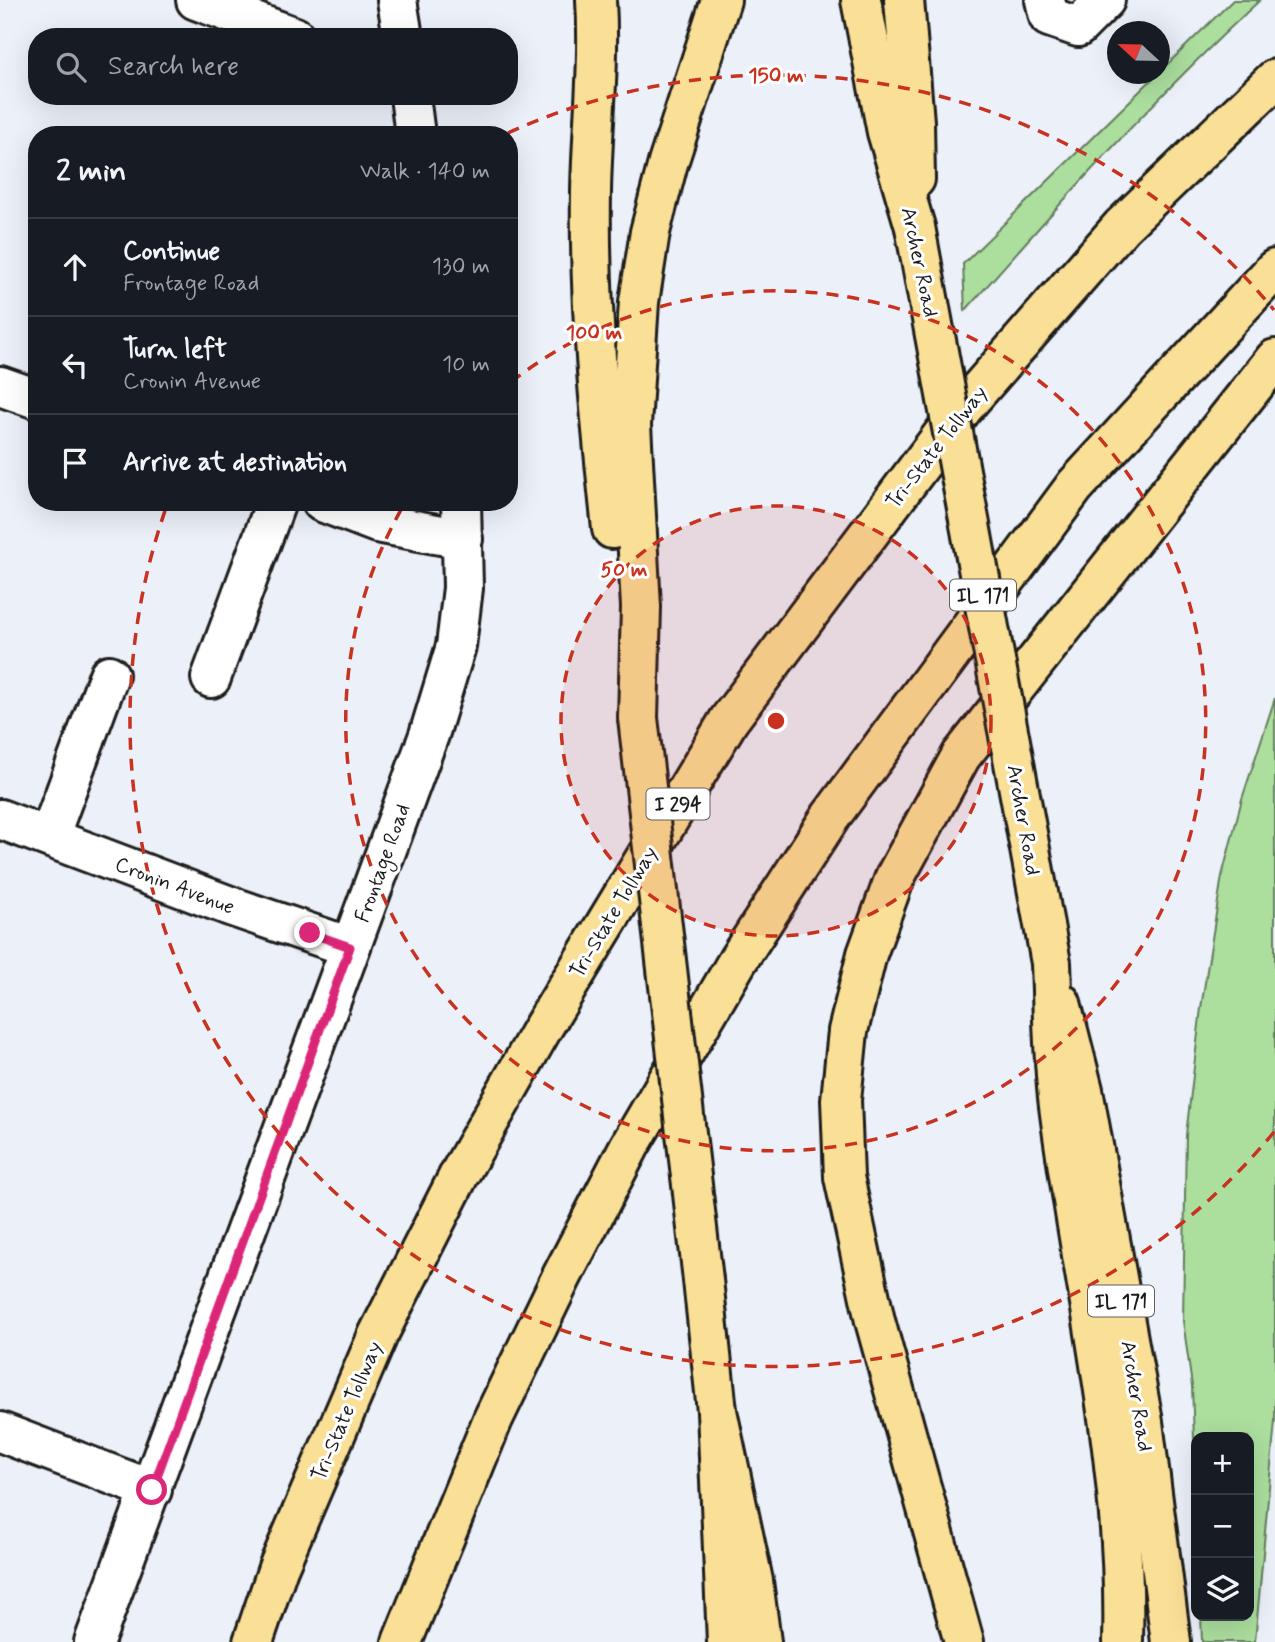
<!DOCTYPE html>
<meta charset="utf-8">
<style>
:root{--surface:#171b24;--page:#20242c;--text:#f1f3f6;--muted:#9ea1a6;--line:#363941}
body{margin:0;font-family:Mynerve,sans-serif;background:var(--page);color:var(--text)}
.controls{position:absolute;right:21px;bottom:21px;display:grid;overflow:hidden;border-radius:14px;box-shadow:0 7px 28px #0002}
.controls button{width:63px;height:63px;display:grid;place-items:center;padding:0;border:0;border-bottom:2px solid var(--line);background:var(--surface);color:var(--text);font:35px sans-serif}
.compass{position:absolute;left:1107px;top:21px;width:63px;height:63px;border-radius:50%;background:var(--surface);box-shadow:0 7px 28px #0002;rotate:292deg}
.stop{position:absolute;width:21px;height:21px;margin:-16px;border:5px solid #db2777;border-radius:50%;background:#fff}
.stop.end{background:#db2777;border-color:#fff;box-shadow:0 2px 7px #0008}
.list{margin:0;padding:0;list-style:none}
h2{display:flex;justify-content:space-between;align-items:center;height:91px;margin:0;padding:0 28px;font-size:30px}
h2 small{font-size:23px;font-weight:400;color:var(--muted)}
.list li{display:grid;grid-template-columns:46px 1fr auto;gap:21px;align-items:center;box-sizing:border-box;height:98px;padding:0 28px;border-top:2px solid var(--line)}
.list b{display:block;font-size:26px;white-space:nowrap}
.list p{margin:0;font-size:23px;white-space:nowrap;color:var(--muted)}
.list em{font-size:23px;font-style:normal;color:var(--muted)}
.icon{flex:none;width:38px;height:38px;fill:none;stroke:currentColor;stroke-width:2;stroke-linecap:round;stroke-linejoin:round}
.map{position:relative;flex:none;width:1275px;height:1642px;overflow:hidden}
.search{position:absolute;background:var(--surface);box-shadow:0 7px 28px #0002;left:28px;top:28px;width:490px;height:77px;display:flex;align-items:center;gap:18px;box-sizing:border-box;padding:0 24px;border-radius:28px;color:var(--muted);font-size:26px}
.panel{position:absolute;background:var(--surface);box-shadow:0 7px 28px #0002;left:28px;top:126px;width:490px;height:385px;border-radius:28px}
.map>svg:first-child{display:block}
.green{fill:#acde9e;stroke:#647d5d;stroke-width:2}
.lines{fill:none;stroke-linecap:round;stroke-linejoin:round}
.minor-casing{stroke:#1c1c1c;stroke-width:44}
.major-casing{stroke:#1c1c1c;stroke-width:44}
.highway-casing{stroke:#1c1c1c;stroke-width:44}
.minor{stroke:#fff;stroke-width:38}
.major{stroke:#fadf96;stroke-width:38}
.highway{stroke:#fadf96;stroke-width:38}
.major-bridge-casing{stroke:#1c1c1c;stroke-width:44;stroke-linecap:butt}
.major-bridge{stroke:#fadf96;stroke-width:38}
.route{stroke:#db2777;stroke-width:9}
.ring{fill:none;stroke:#c8321e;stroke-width:3.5;stroke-dasharray:12 9}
.labels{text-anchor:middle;stroke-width:6;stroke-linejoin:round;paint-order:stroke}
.shield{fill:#fff;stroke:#606060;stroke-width:2}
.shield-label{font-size:19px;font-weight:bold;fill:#1c1c1c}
.street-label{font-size:21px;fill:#1c1c1c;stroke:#fff}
.centre{fill:#c8321e;stroke:#fff;stroke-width:3.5}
.ring-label{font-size:21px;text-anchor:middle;font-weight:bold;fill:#c8321e;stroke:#fff;stroke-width:6;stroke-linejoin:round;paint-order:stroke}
</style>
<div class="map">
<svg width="1275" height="1642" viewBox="0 0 1275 1642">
<rect width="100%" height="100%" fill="#ebf0f9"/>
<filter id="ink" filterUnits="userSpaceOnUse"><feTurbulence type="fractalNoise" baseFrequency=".0143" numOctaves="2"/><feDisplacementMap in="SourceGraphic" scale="14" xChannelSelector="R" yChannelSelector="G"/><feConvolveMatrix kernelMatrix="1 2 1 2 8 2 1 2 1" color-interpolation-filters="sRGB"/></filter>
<g filter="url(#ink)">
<g class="green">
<path d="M1233,0H1260C1154,98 1060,203 965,311L963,264Z"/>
<polygon points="1275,698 1275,1421 1255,1642 1202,1642 1201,1616 1249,1616 1249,1437 1196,1437 1196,1493 1192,1386 1183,1321 1186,1135 1201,1008 1222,876 1242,799"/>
</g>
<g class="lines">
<g class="minor-casing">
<g id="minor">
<polyline points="196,0 295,37"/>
<polyline points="397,0 403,37"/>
<polyline points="1045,0 1049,17 1078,27 1105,0"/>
<polyline points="410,96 415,135"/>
<polyline points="0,386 37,399"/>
<polyline points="322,502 377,523 463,539"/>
<polyline points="211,678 276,502"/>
<polyline points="0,819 230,906 350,947"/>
<polyline points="49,837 109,675"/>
<polyline points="0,1432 152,1490"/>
<polyline points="94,1642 429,735 456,646 463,588 461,502"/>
</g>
</g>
<g class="major-casing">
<g id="major">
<path d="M596,0C600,65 592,128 591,192C589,305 600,417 612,529"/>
<polyline points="861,0 887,132 915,227"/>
<polyline points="904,0 914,122 915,179"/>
<polyline points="638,718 641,607 631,425 639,302 650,232 668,163 721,0"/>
<polyline points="1061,1003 1083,1090 1143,1422 1171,1642"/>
<polyline points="703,1280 717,1411 753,1581 761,1642"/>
</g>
</g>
<g class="highway-casing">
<g id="highway">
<path d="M1051,963C1053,1011 1053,1059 1059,1106C1082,1285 1128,1461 1123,1642"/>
<polyline points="717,1411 727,1642"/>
<polyline points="253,1642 278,1568 378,1335 460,1173 542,1029 729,720 963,408 1122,226 1275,79"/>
<polyline points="402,1642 493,1419 562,1276 629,1147 738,960 831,816 1075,486 1275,269"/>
<polyline points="964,1642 875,1321 844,1177 841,1100 848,1031 867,954 895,877 961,756 1275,359"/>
</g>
</g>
<use href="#minor" class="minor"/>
<use href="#major" class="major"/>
<use href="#highway" class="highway"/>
<g class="major-bridge-casing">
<g id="major-bridge">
<polyline points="915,227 1051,963"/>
<polyline points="638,718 703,1280"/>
</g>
</g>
<use href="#major-bridge" class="major-bridge"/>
</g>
</g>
<g class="lines" filter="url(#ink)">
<polyline class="route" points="152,1490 350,947 310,933"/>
</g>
<circle cx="776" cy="721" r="215" fill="#c8321e" fill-opacity=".12"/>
<g class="ring">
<circle cx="776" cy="721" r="215"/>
<path d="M511 382A430 430 0 1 1 405 503"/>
<path d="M1274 1132A646 646 0 0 1 167 505M508 133A646 646 0 0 1 1274 310"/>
</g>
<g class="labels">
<g class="shield">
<rect x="950" y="579.5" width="66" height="31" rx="5"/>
<rect x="646.5" y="788.5" width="63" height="31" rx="5"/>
<rect x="1088" y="1285.5" width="66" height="31" rx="5"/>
</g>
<g class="shield-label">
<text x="983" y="602">IL 171</text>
<text x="678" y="811">I 294</text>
<text x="1121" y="1308">IL 171</text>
</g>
<g class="street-label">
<text transform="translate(920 262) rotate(78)" y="7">Archer Road</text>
<text transform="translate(936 447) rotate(-52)" y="7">Tri-State Tollway</text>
<text transform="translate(1024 820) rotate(80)" y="7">Archer Road</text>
<text transform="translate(382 863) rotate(-70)" y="7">Frontage Road</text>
<text transform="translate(175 885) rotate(21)" y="7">Cronin Avenue</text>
<text transform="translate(613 912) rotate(-59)" y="7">Tri-State Tollway</text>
<text transform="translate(1137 1396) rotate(81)" y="7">Archer Road</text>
<text transform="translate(346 1411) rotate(-67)" y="7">Tri-State Tollway</text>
</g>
</g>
<circle cx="776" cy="721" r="10" class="centre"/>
<g class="ring-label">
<text x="776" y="82">150 m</text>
<text x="594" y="339">100 m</text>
<text x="624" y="576">50 m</text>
</g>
</svg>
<div class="controls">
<button>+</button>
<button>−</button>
<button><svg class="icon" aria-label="layers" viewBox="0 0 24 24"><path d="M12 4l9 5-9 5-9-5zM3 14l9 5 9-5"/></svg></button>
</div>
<svg class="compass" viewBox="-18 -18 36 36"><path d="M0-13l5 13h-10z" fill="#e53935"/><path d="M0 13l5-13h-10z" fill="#9ea1a6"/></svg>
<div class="stop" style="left:152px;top:1490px"></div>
<div class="stop end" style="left:310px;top:933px"></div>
<div class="search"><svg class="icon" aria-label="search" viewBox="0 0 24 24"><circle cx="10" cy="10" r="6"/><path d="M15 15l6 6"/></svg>Search here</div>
<section class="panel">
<h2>2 min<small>Walk · 140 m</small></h2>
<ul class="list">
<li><svg class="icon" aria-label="ahead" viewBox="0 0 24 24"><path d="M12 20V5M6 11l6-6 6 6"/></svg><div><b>Continue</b><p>Frontage Road</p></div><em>130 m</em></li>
<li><svg class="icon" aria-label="left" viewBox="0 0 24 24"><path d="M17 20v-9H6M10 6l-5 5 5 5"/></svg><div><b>Turn left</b><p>Cronin Avenue</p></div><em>10 m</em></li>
<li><svg class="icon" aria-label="arrive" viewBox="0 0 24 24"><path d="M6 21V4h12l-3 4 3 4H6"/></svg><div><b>Arrive at destination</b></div></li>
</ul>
</section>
</div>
